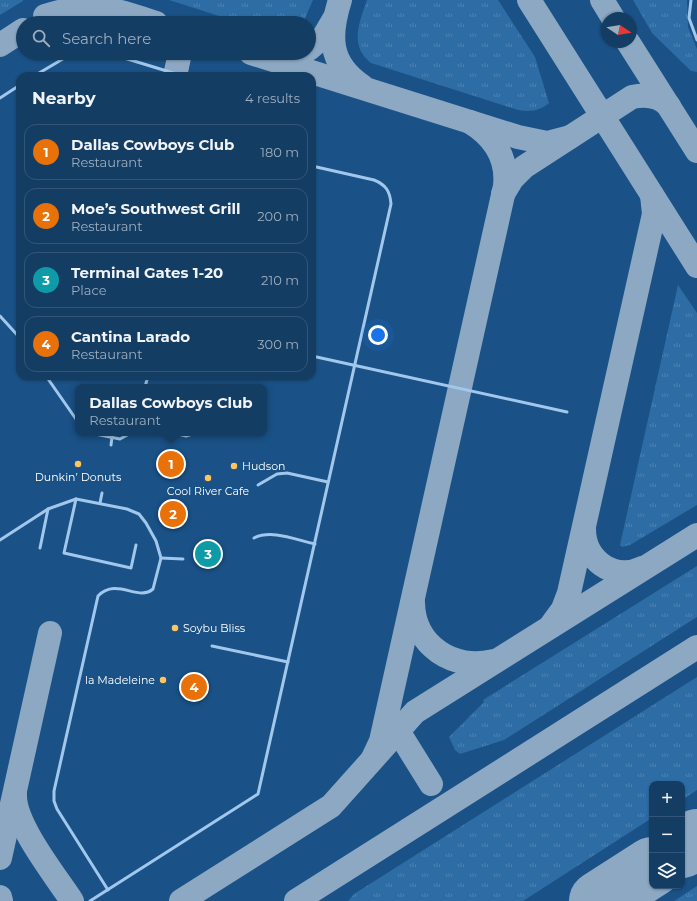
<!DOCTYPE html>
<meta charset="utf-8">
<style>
:root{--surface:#143d64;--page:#21486d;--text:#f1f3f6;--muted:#9daebf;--line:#335678;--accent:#fec45d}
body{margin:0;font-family:Montserrat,sans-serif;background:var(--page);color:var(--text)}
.controls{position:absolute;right:12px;bottom:12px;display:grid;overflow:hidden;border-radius:8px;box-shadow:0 1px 3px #0004}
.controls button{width:36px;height:36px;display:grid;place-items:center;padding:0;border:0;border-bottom:1px solid var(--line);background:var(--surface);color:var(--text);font:20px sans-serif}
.compass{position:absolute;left:601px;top:12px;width:36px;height:36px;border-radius:50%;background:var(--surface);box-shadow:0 1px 3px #0004;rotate:102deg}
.you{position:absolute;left:378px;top:335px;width:14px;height:14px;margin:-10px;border:3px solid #fff;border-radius:50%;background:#1a73e8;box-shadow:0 0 0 6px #1a73e833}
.badge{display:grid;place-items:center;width:26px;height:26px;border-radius:50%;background:var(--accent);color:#fff;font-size:13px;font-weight:700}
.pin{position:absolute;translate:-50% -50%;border:2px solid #fff;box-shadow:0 1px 4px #0006}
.popup{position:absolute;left:75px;top:384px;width:192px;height:52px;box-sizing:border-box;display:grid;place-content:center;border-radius:8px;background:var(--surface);filter:drop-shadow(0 1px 3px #0005);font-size:13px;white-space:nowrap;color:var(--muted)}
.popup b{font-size:15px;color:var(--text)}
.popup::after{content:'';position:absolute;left:50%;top:100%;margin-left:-8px;border:8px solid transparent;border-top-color:var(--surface)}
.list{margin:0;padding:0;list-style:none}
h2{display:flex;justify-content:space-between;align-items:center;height:52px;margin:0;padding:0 16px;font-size:17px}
h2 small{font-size:13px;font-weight:400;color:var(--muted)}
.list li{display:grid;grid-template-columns:26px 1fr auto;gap:12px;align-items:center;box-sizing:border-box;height:56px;margin:0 8px 8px;padding:0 8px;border:1px solid var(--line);border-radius:12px}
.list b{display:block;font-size:15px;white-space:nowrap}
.list p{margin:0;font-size:13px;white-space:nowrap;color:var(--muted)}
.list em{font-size:13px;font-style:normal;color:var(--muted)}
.icon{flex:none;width:22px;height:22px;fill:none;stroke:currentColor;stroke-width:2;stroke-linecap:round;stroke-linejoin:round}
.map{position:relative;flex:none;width:697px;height:901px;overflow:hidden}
.search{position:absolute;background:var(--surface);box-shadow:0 1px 3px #0004;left:16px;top:16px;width:300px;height:44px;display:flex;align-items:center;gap:10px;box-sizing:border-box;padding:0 14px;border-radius:22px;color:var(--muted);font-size:15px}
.panel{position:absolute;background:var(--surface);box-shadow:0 1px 3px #0004;left:16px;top:72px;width:300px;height:308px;border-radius:12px}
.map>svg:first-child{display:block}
.grass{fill:url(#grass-tufts)}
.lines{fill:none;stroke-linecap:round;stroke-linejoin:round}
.taxiway{stroke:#8ca8c2;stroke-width:24}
.runway{stroke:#8ca8c2;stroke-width:60}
.service{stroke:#a1c8ec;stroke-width:3}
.poi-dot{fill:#fec45d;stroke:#1a5186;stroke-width:1.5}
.labels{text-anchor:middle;stroke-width:3;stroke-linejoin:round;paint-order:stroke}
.poi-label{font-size:11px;fill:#fff;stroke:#1a5186;text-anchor:start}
</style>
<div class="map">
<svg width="697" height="901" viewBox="0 0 697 901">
<defs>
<pattern id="grass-tufts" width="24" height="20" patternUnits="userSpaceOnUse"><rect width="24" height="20" fill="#2d6ca4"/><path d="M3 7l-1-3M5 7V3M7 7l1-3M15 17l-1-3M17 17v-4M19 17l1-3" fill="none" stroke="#4c82b2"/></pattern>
</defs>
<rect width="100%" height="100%" fill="#1a5186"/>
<g class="grass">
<polygon points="0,0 23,0 23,1 0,15"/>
<polygon points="169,0 313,0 303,23 241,23"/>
<path d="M367,0H498L535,57L549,103C540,111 530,112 518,110L371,63C349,46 359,23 367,0Z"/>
<polygon points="633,0 687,0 688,27 697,49 697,72 691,71 652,33"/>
<polygon points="678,285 697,313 697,505 630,545 622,547 620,545"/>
<polygon points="697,566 697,617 504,740 460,754 455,750 449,737 484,702 483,700"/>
<polygon points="697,677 697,790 682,800 682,784 652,784 652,818 523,901 348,901 354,894"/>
<polygon points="697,886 697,901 674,901"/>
</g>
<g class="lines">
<g class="taxiway">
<path d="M340,0C329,35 328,63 362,86"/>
<polyline points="529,0 697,266"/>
<polyline points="602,0 613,18"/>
<path d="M45,16C92,1 110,8 156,23"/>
<polyline points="628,42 697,151"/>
<polyline points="0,45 23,30"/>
<polyline points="309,49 324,36 334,19"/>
<polyline points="251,53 518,137 547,143 570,137"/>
<polyline points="175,76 180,53"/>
<path d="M503,194L512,179L524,167L632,97C646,94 659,95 669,106"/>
<path d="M584,529C584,559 613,582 642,568"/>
<path d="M413,603C414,646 454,671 493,661"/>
<polyline points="552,624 563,609 569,593 654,214 652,195"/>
<polyline points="390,718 431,784"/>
<path d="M373,758L381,741L505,186C508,157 493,136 470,122"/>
<path d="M15,795C14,824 55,875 72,901"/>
<polyline points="0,858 50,633"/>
<polyline points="0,897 1,901"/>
<polyline points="181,901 331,806 415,712 697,535"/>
<polyline points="296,901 697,647"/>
</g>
<g class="runway">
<polyline points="682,848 697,839"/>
<polyline points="599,901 652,867"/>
</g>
<g class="service">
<polyline points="691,0 689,18 697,40"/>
<polyline points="108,53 183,76"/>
<polyline points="34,76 73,53"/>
<polyline points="0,98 20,85"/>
<polyline points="0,316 20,338"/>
<polyline points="312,356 567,412"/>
<polyline points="46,376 78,422"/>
<polyline points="145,387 148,376"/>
<polyline points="90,433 120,439 131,433"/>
<polyline points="174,433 186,436 196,433"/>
<polyline points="111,445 112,437"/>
<polyline points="258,485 277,474 287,473 328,482"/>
<polyline points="76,499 64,553 131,568 136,545"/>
<polyline points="100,503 102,493"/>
<path d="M254,538C272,529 296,540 315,544"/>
<path d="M0,540L48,509L76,499L127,509L139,514L146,523L156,541L161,558L153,589C138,602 117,577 98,596L54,791V801L57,809L108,890"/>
<polyline points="40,548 48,509"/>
<polyline points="161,558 183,559"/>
<polyline points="212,646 288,662"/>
<path d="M90,901L258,794L391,204C390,191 386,185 374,180L312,166"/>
</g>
</g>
<g class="poi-dot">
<circle cx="78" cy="464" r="4"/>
<circle cx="234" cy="466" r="4"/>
<circle cx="208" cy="478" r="4"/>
<circle cx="175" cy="628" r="4"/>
<circle cx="163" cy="680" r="4"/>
</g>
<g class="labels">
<g class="poi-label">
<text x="242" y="470">Hudson</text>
<text x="78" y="481" text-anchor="middle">Dunkin’ Donuts</text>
<text x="208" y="495" text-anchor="middle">Cool River Cafe</text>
<text x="183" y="632">Soybu Bliss</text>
<text x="155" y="684" text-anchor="end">la Madeleine</text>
</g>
</g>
</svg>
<div class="controls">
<button>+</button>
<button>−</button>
<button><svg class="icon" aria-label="layers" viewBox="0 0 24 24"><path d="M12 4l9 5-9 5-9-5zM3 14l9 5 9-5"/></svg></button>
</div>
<svg class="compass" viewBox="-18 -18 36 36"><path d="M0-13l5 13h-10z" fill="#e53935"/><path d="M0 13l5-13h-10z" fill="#9daebf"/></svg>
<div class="you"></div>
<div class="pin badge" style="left:171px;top:464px;background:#e8710a">1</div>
<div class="popup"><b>Dallas Cowboys Club</b>Restaurant</div>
<div class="pin badge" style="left:173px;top:514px;background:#e8710a">2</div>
<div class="pin badge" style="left:208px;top:554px;background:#0f9aa8">3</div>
<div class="pin badge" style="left:194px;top:687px;background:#e8710a">4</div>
<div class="search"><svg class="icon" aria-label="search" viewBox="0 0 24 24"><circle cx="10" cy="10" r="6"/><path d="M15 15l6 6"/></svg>Search here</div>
<section class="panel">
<h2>Nearby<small>4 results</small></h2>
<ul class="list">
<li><span class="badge" style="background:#e8710a">1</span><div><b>Dallas Cowboys Club</b><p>Restaurant</p></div><em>180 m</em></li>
<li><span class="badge" style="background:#e8710a">2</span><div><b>Moe’s Southwest Grill</b><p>Restaurant</p></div><em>200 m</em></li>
<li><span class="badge" style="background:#0f9aa8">3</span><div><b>Terminal Gates 1-20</b><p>Place</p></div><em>210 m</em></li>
<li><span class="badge" style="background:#e8710a">4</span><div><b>Cantina Larado</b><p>Restaurant</p></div><em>300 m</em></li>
</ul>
</section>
</div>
